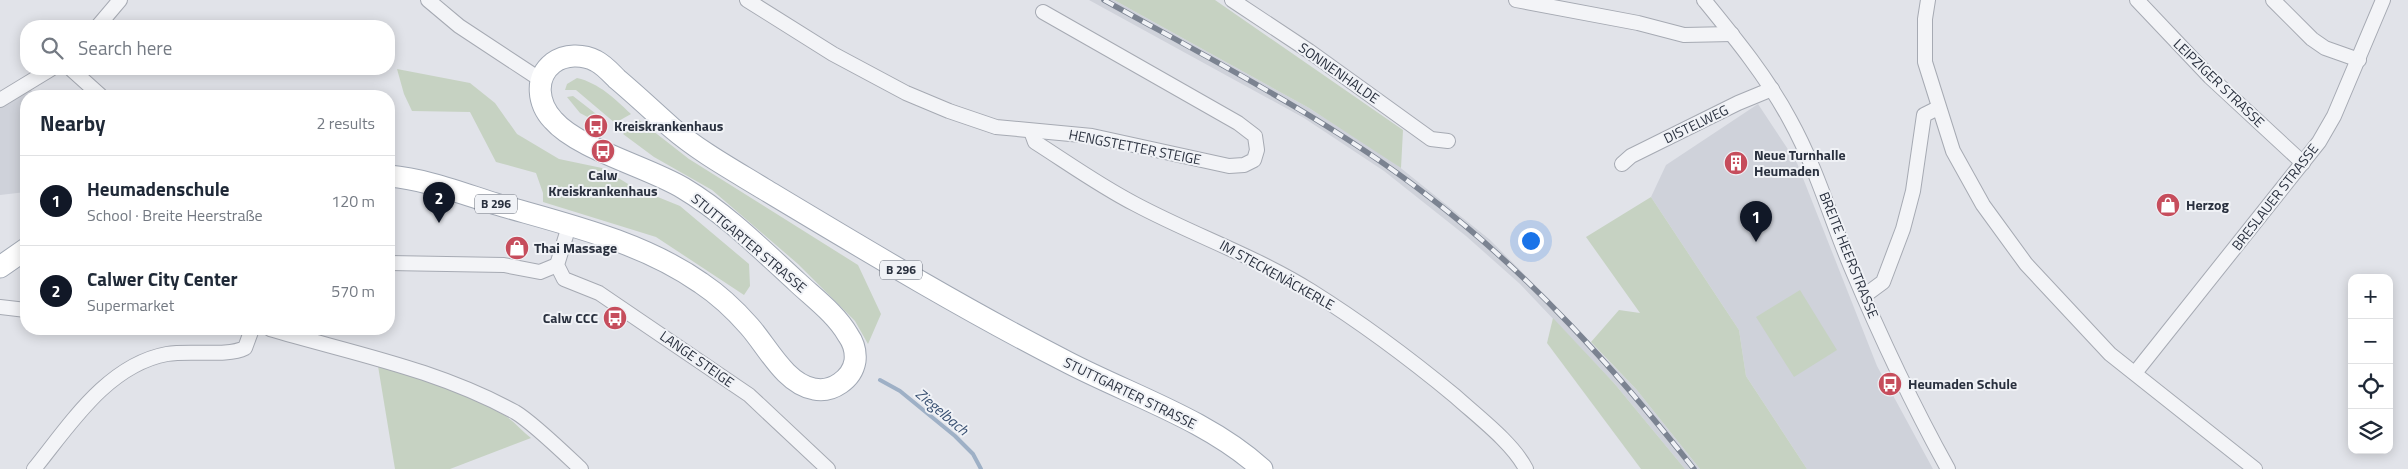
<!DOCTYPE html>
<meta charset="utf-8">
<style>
:root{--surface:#fff;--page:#f6f6f7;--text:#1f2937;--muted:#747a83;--line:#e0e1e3;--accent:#111827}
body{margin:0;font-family:"Titillium Web",sans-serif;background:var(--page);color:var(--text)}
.controls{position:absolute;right:15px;bottom:15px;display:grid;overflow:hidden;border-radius:10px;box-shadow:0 2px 12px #0003}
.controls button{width:45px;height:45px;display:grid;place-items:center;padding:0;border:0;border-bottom:1px solid var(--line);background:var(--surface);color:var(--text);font:25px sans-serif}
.you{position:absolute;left:1530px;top:240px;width:18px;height:18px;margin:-12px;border:4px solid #fff;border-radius:50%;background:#1a73e8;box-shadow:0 0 0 8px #1a73e833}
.badge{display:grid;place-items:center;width:32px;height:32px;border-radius:50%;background:var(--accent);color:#fff;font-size:16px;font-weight:700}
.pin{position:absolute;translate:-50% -41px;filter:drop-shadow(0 1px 2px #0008)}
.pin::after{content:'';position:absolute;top:26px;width:18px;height:15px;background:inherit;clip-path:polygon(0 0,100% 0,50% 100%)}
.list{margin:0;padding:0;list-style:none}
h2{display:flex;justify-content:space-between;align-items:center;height:65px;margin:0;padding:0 20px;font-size:21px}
h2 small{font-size:16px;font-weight:400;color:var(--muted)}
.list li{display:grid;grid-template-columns:32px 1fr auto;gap:15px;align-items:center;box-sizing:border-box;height:90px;padding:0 20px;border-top:1px solid var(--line)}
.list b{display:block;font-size:19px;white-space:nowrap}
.list p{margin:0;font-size:16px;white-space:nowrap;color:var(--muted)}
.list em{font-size:16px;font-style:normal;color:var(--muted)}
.icon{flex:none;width:28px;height:28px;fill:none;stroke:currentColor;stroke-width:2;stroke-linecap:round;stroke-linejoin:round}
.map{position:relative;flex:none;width:2408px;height:469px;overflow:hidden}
.search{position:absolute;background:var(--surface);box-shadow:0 2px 12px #0003;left:20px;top:20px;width:375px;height:55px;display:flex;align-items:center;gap:12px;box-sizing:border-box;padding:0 18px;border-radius:20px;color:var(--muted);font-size:19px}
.panel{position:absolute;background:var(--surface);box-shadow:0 2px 12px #0003;left:20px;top:90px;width:375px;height:245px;border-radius:20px}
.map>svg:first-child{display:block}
.built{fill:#cfd2da}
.green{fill:#c6d2c2}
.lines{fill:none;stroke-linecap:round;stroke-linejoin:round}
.stream{stroke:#9eb0c6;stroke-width:4}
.minor-casing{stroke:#a6aab3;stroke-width:16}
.primary-casing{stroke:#a1a8b4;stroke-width:23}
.minor{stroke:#f3f4f7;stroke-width:14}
.primary{stroke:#fff;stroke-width:21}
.rail-casing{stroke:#7b8391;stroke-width:5.5}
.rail{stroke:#f0f2f6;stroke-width:4;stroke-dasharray:11;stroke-linecap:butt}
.labels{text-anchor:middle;stroke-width:4;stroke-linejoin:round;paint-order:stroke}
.shield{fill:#f0f2f6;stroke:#656b76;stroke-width:1}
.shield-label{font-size:12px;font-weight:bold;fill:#2a313f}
.street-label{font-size:14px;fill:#2a313f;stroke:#f0f2f6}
.poi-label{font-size:14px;font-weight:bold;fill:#2a313f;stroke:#f0f2f6;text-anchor:start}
.water-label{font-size:15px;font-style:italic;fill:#374f71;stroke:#f0f2f6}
</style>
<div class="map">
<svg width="2408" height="469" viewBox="0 0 2408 469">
<rect width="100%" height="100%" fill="#e1e3e9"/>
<g class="built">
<polygon points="1089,0 1114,0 1309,108 1392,161 1489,239 1527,277 1636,389 1700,469 1685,469 1614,383 1520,284 1466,236 1384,171 1304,118"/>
<polygon points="28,89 41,96 26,96 26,192 0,195 0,106"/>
<polygon points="1758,104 1797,163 1877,366 1933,469 1807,469 1746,376 1739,330 1651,197 1666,165"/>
</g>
<g class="green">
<polygon points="1114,0 1215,0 1403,130 1401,168 1309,108"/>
<polygon points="397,69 470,83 495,103 517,134 559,159 602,168 633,187 680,206 749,264 750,286 744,295 656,237 543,202 543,193 536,173 496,162 470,112 412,111 404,94"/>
<path d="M577,78C599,83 615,99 631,114L615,123L576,90H565L567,84Z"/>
<polygon points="573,96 600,117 595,121 580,113 567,97"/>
<polygon points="639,120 689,159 858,265 881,314 868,344 855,321 798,264 712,190 654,157 623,134"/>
<polygon points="1651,197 1739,330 1746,376 1807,469 1700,469 1636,389 1591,342 1619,310 1640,313 1586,237"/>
<polygon points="1800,290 1837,350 1794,377 1756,317"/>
<polygon points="1553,318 1614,383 1685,469 1641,469 1547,343"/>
<path d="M378,366C418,373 468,395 504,415C514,421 522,431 531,438L450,469H395Z"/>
</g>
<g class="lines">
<polyline class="stream" points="880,380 900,391 955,436 973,454 981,469"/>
<g class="minor-casing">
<g id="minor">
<polyline points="428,0 459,26 541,80"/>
<polyline points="747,0 833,54 906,93 949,111 996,127 1092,136 1229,166 1244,165 1254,160 1257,150 1255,136 1238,123 1043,12"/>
<polyline points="1232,0 1309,51 1431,139 1448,141"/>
<polyline points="1516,0 1638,23 1684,35 1732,34"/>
<path d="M1704,0C1735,38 1767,77 1790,120C1817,169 1830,217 1851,267C1880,336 1912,404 1948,469"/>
<polyline points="1928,0 1925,19 1925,62 1953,151 1983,205 2026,264 2110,354 2255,469"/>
<polyline points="2137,0 2210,77 2303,163"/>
<polyline points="2273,0 2312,39 2325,48 2359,60"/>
<polyline points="98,26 120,0"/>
<polyline points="71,69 101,96"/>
<polyline points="0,100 51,69"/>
<path d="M1031,131L1035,142C1068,163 1100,186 1135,204C1193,235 1255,256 1311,291C1362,323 1409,358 1455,396C1477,416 1513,443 1526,469"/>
<polyline points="1622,164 1631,156 1738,103 1772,89"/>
<polyline points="569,226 557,265 564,279 599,293 749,395 828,469"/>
<polyline points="389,263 504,265 540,272 557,265"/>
<polyline points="1864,296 1883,282 1903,229 1913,191 1924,115 1938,108"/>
<polyline points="0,307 26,310"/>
<path d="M270,329C355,354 436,369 515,412C532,422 565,454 581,469"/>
<polyline points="2135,373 2319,142 2334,116 2383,0"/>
<path d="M34,469C69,426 107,365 167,354C190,350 227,357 245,348L252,329"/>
</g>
</g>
<g class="primary-casing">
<g id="primary">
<path d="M389,176C425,179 461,193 496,204C565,224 641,241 701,283C719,295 735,310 749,326C767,346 785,384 814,389C832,393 852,379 855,361C856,352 853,342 848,335C836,314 814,298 797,282C761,249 725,213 683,188C648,167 578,149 553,120C538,104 534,78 553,63C565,54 583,54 596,61C604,65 611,73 617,79C636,95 654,112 672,128C700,152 733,170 764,189C864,249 965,310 1069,363C1133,396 1208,420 1262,469"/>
<polyline points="0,267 26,249"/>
</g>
</g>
<use href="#minor" class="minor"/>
<use href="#primary" class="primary"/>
<g class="rail-casing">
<path id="rail" d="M1104,0C1214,61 1328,119 1428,196C1530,274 1615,369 1694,469"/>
</g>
<use href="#rail" class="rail"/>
</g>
<defs>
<g id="bus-disc" transform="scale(1.25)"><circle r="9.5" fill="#c64d5c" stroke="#f0f2f6"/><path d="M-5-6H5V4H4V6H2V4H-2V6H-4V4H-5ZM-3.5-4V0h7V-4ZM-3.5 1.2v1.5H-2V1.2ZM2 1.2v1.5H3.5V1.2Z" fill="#fff"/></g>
<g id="building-disc" transform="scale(1.25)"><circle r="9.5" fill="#c64d5c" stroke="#f0f2f6"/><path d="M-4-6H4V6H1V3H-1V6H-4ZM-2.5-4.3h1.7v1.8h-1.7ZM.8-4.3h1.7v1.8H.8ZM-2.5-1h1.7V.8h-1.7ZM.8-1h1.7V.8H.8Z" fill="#fff"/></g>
<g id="shop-disc" transform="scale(1.25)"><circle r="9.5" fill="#c64d5c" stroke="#f0f2f6"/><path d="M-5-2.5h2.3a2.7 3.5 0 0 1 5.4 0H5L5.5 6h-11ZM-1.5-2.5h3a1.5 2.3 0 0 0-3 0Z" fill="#fff"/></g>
</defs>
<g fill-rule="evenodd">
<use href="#bus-disc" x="596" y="126"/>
<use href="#bus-disc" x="603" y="151"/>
<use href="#building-disc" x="1736" y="163"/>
<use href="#shop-disc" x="2168" y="205"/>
<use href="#shop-disc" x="517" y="248"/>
<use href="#bus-disc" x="615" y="318"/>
<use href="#bus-disc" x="1890" y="384"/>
</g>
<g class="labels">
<g class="shield">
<rect x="475" y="194.5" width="42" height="19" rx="4"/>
<rect x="880" y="260.5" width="42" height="19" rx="4"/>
</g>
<g class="shield-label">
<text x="496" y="208">B 296</text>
<text x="901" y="274">B 296</text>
</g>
<g class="street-label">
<text transform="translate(1339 73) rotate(35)" y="5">SONNENHALDE</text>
<text transform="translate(2219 83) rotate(44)" y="5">LEIPZIGER STRASSE</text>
<text transform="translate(1696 124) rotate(-26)" y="5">DISTELWEG</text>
<text transform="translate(1135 147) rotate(11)" y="5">HENGSTETTER STEIGE</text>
<text transform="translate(2275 197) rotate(-52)" y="5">BRESLAUER STRASSE</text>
<text transform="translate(749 243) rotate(40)" y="5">STUTTGARTER STRASSE</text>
<text transform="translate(1849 255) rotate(68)" y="5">BREITE HEERSTRASSE</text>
<text transform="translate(1277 275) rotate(29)" y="5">IM STECKENÄCKERLE</text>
<text transform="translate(697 359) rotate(35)" y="5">LANGE STEIGE</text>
<text transform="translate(1130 393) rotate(26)" y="5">STUTTGARTER STRASSE</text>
</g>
<g class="poi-label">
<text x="614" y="131">Kreiskrankenhaus</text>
<text x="1754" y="160">Neue Turnhalle<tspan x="1754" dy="16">Heumaden</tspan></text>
<text x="603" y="180" text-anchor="middle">Calw<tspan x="603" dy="16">Kreiskrankenhaus</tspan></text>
<text x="2186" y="210">Herzog</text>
<text x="534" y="253">Thai Massage</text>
<text x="598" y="323" text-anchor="end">Calw CCC</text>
<text x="1908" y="389">Heumaden Schule</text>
</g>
<g class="water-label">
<text transform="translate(942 412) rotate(40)" y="5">Ziegelbach</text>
</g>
</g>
</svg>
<div class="controls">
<button>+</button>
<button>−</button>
<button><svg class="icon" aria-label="locate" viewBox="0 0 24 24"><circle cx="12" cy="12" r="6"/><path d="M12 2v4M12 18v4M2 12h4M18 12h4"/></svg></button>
<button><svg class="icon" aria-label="layers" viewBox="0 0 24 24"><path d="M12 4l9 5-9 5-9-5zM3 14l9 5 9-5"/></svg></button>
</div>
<div class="you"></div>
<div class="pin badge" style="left:1756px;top:242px">1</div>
<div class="pin badge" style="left:439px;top:223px">2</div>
<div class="search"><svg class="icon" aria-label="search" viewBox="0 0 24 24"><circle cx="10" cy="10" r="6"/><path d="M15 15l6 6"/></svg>Search here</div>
<section class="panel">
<h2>Nearby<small>2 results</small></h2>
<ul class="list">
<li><span class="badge">1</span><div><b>Heumadenschule</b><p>School · Breite Heerstraße</p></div><em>120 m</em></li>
<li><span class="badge">2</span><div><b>Calwer City Center</b><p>Supermarket</p></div><em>570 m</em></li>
</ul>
</section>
</div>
